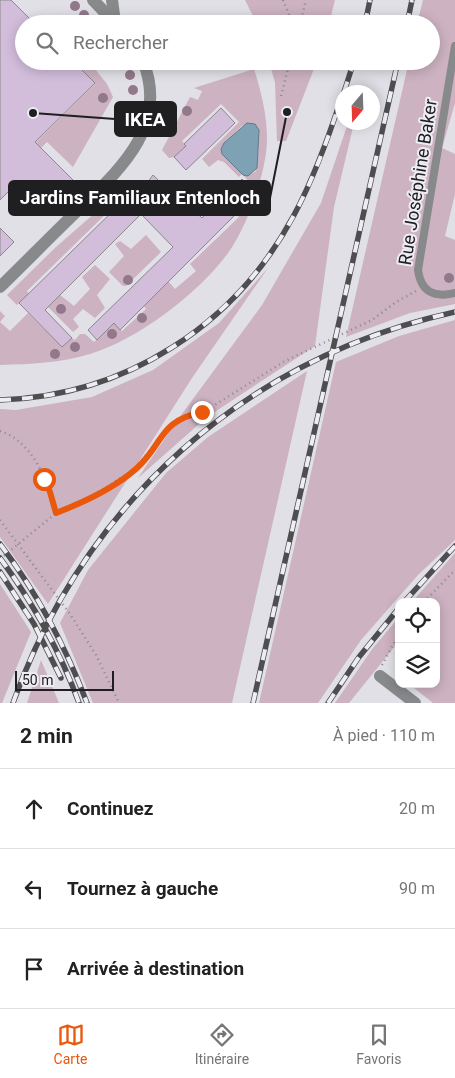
<!DOCTYPE html>
<html lang="fr">
<meta charset="utf-8">
<style>
:root{--surface:#fff;--page:#f2f2f2;--text:#222;--muted:#767676;--line:#e0e0e0;--accent:#ea580c}
body{margin:0;font-family:Roboto,sans-serif;background:var(--page);color:var(--text)}
.controls{position:absolute;right:15px;bottom:15px;display:grid;overflow:hidden;border-radius:10px;box-shadow:0 2px 12px #0003}
.controls button{width:45px;height:45px;display:grid;place-items:center;padding:0;border:0;border-bottom:1px solid var(--line);background:var(--surface);color:var(--text);font:25px sans-serif}
.compass{position:absolute;left:335px;top:85px;width:45px;height:45px;border-radius:50%;background:var(--surface);box-shadow:0 2px 12px #0003;rotate:199deg}
.scale{position:absolute;left:15px;bottom:12px;width:99px;box-sizing:border-box;padding-left:5px;border:2px solid #1f1f21;border-top:0;font-size:14px;line-height:18px;white-space:nowrap;color:#1f1f21;-webkit-text-stroke:4px #ededf3;paint-order:stroke}
.stop{position:absolute;width:15px;height:15px;margin:-11px;border:4px solid #ea580c;border-radius:50%;background:#fff}
.stop.end{background:#ea580c;border-color:#fff;box-shadow:0 1px 5px #0008}
.list{margin:0;padding:0;list-style:none}
h2{display:flex;justify-content:space-between;align-items:center;height:65px;margin:0;padding:0 20px;font-size:21px}
h2 small{font-size:16px;font-weight:400;color:var(--muted)}
.list li{display:grid;grid-template-columns:32px 1fr auto;gap:15px;align-items:center;box-sizing:border-box;height:80px;padding:0 20px;border-top:1px solid var(--line)}
.list b{display:block;font-size:19px;white-space:nowrap}
.list em{font-size:16px;font-style:normal;color:var(--muted)}
.icon{flex:none;width:28px;height:28px;fill:none;stroke:currentColor;stroke-width:2;stroke-linecap:round;stroke-linejoin:round}
.map{position:relative;flex:none;width:455px;height:703px;overflow:hidden}
.search{position:absolute;background:var(--surface);box-shadow:0 2px 12px #0003;left:15px;right:15px;top:15px;height:55px;display:flex;align-items:center;gap:12px;box-sizing:border-box;padding:0 18px;border-radius:28px;color:var(--muted);font-size:19px}
.sheet{height:305px;background:var(--surface)}
nav{display:flex;justify-content:space-around;align-items:center;box-sizing:border-box;height:70px;border-top:1px solid var(--line);background:var(--surface);font-size:14px;color:var(--muted)}
nav a{display:grid;justify-items:center;gap:2px}
nav .on{color:var(--accent)}
.map>svg:first-child{display:block}
.green{fill:#cdb2c1}
.water{fill:#7ea1b4;stroke:#627a88}
.building{fill:#d2bddb;stroke:#8b878c}
.lines{fill:none;stroke-linecap:round;stroke-linejoin:round}
.path{stroke:#89898e;stroke-width:2.5;stroke-dasharray:1 4;stroke-linecap:butt}
.service{stroke:#88898b;stroke-width:8}
.minor{stroke:#88898b;stroke-width:12}
.rail-casing{stroke:#4e4e51;stroke-width:5.5}
.rail{stroke:#ededf3;stroke-width:4;stroke-dasharray:11;stroke-linecap:butt}
.tree{fill:#91798b}
.route{stroke:#ea580c;stroke-width:6}
.labels{text-anchor:middle;stroke-width:4;stroke-linejoin:round;paint-order:stroke}
.street-label{font-size:18px;fill:#1f1f21;stroke:#ededf3}
.leader{fill:none;stroke:#1f1f21;stroke-width:2}
.callout-dot{fill:#1f1f21;stroke:#ededf3;stroke-width:2}
.callout{fill:#1f1f21;stroke:#1f1f21;stroke-width:2}
.callout-label{font-size:19px;text-anchor:middle;font-weight:bold;fill:#fff}
</style>
<div class="map">
<svg width="455" height="703" viewBox="0 0 455 703">
<rect width="100%" height="100%" fill="#e0e0e6"/>
<g class="green">
<polygon points="245,0 335,0 329,24 257,24"/>
<polygon points="423,0 455,0 455,103 442,148 455,154 455,194 445,236 455,240 455,304 410,313 346,337 409,61 431,61 431,24 417,24"/>
<polygon points="269,61 317,61 286,141 277,141 275,83"/>
<polygon points="91,64 107,84 113,97 73,167 47,142 41,148 36,142 95,84 83,71"/>
<path d="M254,69C261,91 267,115 267,139C267,171 247,227 228,253C199,293 137,340 90,354C60,363 30,364 0,365V311L5,316L0,322L10,331L28,313L62,347L72,338L75,340L80,334H85L94,342L114,323L122,331L146,309L143,305L168,281L175,289L196,271L190,264L239,217L233,210L256,189L243,175L255,172L257,167L243,125L224,143L221,149L242,174L239,177L224,162L218,160L209,167L202,159L239,122L221,104L182,141L186,146L174,157L169,158L162,150L190,97L198,100L202,91L194,88Z"/>
<polygon points="348,123 354,123 334,207 315,346 207,417 138,478 176,422 262,305 321,203"/>
<polygon points="111,199 116,204 27,291 29,294 17,305 7,295 56,247"/>
<polygon points="146,235 161,252 126,286 123,286 109,272 124,256 115,244 120,241 131,249"/>
<polygon points="95,265 110,279 97,295 105,308 95,318 83,309 73,319 79,327 73,332 48,307 60,295 74,306 90,289 82,277"/>
<polygon points="268,268 192,378 48,604 0,537 0,409 16,410 92,397 153,370 219,323"/>
<polygon points="455,320 455,540 418,575 361,640 318,703 259,703 336,362 399,336"/>
<polygon points="307,371 232,703 93,703 60,623 88,570 166,473 208,437"/>
<polygon points="455,553 455,703 433,703 409,684 436,684 436,602 412,602"/>
<polygon points="0,584 31,632 2,703 0,703"/>
<polygon points="399,617 399,641 349,703 335,703 373,648"/>
<polygon points="41,660 59,703 27,703"/>
</g>
<polygon class="water" points="247,123 255,124 259,130 257,168 248,176 243,175 222,154 221,149 224,143"/>
<g class="building">
<polygon points="0,0 11,0 35,24 24,24 24,61 73,61 95,83 35,142 74,181 43,212 15,185 0,200"/>
<polygon points="221,108 235,123 186,170 174,157 186,146 184,144"/>
<polygon points="153,175 184,205 186,203 202,218 242,179 251,188 228,210 234,216 120,330 114,323 97,340 88,330 173,247 141,214 45,310 72,338 62,347 19,303 118,206 125,212"/>
<polygon points="0,228 14,242 0,256"/>
</g>
<g class="lines">
<g class="path">
<polyline points="283,0 293,24"/>
<polyline points="300,24 306,0"/>
<polyline points="281,96 290,61"/>
<path d="M0,431C34,442 48,482 55,513"/>
<polyline points="0,520 70,614 96,655 119,703"/>
<polyline points="0,559 56,513 82,503 136,468 164,432 178,419 202,413 285,361 372,320 396,302 416,291"/>
<polyline points="424,602 455,570"/>
<polyline points="382,665 399,634"/>
</g>
<path class="service" d="M455,46L418,270C421,292 434,298 455,293"/>
<g class="minor">
<polyline points="93,0 116,24"/>
<polyline points="112,0 115,22"/>
<path d="M0,287C25,263 49,238 74,214C117,172 170,128 143,61"/>
<polyline points="380,676 415,703"/>
</g>
<g class="rail-casing">
<g id="rail">
<polyline points="365,24 370,0"/>
<polyline points="407,24 412,0"/>
<polyline points="344,92 354,61"/>
<path d="M0,400C125,396 235,326 294,215C314,178 329,136 342,96"/>
<path d="M0,544C37,593 65,645 87,703"/>
<path d="M0,558C33,603 60,651 79,703"/>
<polyline points="0,572 34,624 61,678"/>
<polyline points="404,602 455,546"/>
<path d="M13,703C85,502 246,358 455,312"/>
<polyline points="253,703 398,61"/>
<polyline points="328,703 359,657 399,608"/>
</g>
</g>
<use href="#rail" class="rail"/>
</g>
<g class="tree">
<circle cx="75" cy="6" r="5"/>
<circle cx="84" cy="15" r="5"/>
<circle cx="130" cy="75" r="5"/>
<circle cx="133" cy="90" r="5"/>
<circle cx="103" cy="98" r="5"/>
<circle cx="133" cy="107" r="5"/>
<circle cx="187" cy="111" r="5"/>
<circle cx="449" cy="278" r="5"/>
<circle cx="128" cy="280" r="5"/>
<circle cx="61" cy="309" r="5"/>
<circle cx="142" cy="318" r="5"/>
<circle cx="112" cy="334" r="5"/>
<circle cx="75" cy="347" r="5"/>
<circle cx="55" cy="354" r="5"/>
</g>
<g class="lines">
<path class="route" d="M44,479L50,492L56,513C82,503 116,487 137,468C164,443 159,421 202,412"/>
</g>
<g class="labels">
<g class="street-label">
<text transform="translate(418 182) rotate(-81)" y="6">Rue Joséphine Baker</text>
</g>
</g>
<path class="leader" d="M33 113L115 119M287 112L270 198"/>
<g class="callout-dot">
<circle cx="33" cy="113" r="5"/>
<circle cx="287" cy="112" r="5"/>
</g>
<g class="callout">
<rect x="115" y="102" width="61" height="34" rx="5"/>
<rect x="9" y="181" width="261" height="34" rx="5"/>
</g>
<g class="callout-label">
<text x="145" y="126">IKEA</text>
<text x="140" y="204">Jardins Familiaux Entenloch</text>
</g>
</svg>
<div class="controls">
<button><svg class="icon" aria-label="locate" viewBox="0 0 24 24"><circle cx="12" cy="12" r="6"/><path d="M12 2v4M12 18v4M2 12h4M18 12h4"/></svg></button>
<button><svg class="icon" aria-label="layers" viewBox="0 0 24 24"><path d="M12 4l9 5-9 5-9-5zM3 14l9 5 9-5"/></svg></button>
</div>
<svg class="compass" viewBox="-18 -18 36 36"><path d="M0-13l5 13h-10z" fill="#e53935"/><path d="M0 13l5-13h-10z" fill="#767676"/></svg>
<div class="scale">50 m</div>
<div class="stop" style="left:44px;top:479px"></div>
<div class="stop end" style="left:202px;top:412px"></div>
<div class="search"><svg class="icon" aria-label="search" viewBox="0 0 24 24"><circle cx="10" cy="10" r="6"/><path d="M15 15l6 6"/></svg>Rechercher</div>
</div>
<section class="sheet">
<h2>2 min<small>À pied · 110 m</small></h2>
<ul class="list">
<li><svg class="icon" aria-label="ahead" viewBox="0 0 24 24"><path d="M12 20V5M6 11l6-6 6 6"/></svg><div><b>Continuez</b></div><em>20 m</em></li>
<li><svg class="icon" aria-label="left" viewBox="0 0 24 24"><path d="M17 20v-9H6M10 6l-5 5 5 5"/></svg><div><b>Tournez à gauche</b></div><em>90 m</em></li>
<li><svg class="icon" aria-label="arrive" viewBox="0 0 24 24"><path d="M6 21V4h12l-3 4 3 4H6"/></svg><div><b>Arrivée à destination</b></div></li>
</ul>
</section>
<nav>
<a class="on"><svg class="icon" aria-label="map" viewBox="0 0 24 24"><path d="M3 6l6-2 6 2 6-2v14l-6 2-6-2-6 2zM9 4v14M15 6v14"/></svg>Carte</a>
<a><svg class="icon" aria-label="directions" viewBox="0 0 24 24"><path d="M12 3l9 9-9 9-9-9zM9 14v-3h6M13 9l2 2-2 2"/></svg>Itinéraire</a>
<a><svg class="icon" aria-label="saved" viewBox="0 0 24 24"><path d="M7 4h10v16l-5-4-5 4z"/></svg>Favoris</a>
</nav>
